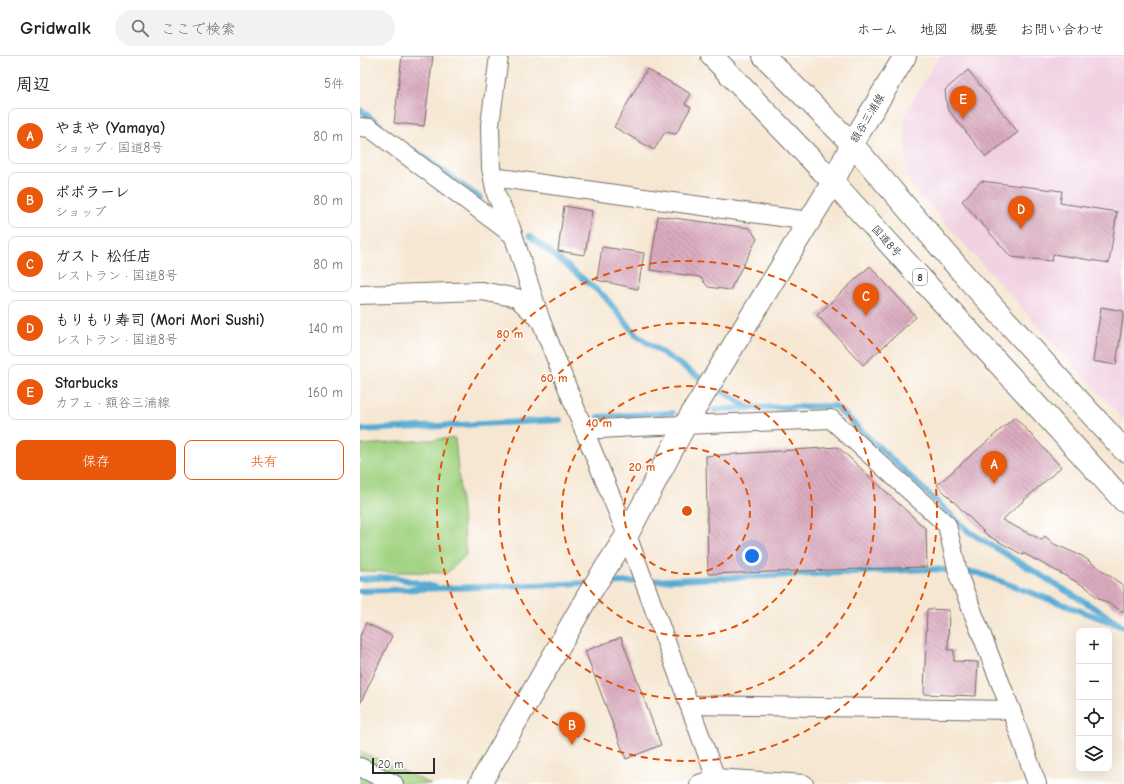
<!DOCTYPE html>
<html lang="ja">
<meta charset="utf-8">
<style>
:root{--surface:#fff;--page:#f2f2f2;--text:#202124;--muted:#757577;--line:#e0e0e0;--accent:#ea580c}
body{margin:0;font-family:"Comic Neue","Klee One",sans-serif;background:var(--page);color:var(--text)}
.controls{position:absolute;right:12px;bottom:12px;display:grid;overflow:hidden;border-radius:8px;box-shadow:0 4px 16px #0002}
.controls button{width:36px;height:36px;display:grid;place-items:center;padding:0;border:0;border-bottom:1px solid var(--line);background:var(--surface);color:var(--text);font:20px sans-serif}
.scale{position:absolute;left:12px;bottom:10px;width:63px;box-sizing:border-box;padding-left:4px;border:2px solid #2b2b2b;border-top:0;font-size:11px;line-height:14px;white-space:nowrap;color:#2b2b2b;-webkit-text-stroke:3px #fff;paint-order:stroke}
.you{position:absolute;left:392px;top:500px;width:14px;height:14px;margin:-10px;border:3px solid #fff;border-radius:50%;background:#1a73e8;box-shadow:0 0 0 6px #1a73e833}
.badge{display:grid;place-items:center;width:26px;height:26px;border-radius:50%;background:var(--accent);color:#fff;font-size:13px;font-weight:700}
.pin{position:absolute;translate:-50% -33px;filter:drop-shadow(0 1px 2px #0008)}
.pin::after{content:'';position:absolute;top:21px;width:14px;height:12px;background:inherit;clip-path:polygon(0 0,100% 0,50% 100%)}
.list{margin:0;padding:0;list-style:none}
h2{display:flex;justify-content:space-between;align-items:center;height:52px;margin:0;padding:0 16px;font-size:17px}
h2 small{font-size:13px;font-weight:400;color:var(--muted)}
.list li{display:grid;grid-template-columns:26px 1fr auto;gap:12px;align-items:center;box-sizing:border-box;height:56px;margin:0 8px 8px;padding:0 8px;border:1px solid var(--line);border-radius:8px}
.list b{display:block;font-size:15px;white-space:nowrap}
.list p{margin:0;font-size:13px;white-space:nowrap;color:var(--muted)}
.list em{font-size:13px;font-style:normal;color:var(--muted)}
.actions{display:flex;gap:8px;padding:12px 16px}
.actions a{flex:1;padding:9px 0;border:1px solid var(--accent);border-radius:8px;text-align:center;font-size:14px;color:var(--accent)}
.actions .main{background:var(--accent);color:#fff}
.icon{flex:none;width:22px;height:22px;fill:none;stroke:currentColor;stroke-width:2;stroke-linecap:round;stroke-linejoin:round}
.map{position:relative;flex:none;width:764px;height:728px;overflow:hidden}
header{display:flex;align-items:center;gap:24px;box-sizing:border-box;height:56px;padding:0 20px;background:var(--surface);border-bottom:1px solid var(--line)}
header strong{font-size:19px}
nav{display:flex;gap:22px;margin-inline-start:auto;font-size:14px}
.search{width:280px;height:36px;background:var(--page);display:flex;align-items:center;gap:10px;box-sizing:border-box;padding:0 14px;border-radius:22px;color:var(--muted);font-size:15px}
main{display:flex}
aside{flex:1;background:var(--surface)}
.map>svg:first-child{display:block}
.built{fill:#f1d0e2}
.green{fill:#a2d382;stroke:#667f56}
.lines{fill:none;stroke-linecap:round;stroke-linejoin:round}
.stream{stroke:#57abd3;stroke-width:6}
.building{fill:url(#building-back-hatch)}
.minor-casing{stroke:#726d66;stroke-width:20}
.tertiary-casing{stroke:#726d66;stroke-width:24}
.secondary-casing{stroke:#726d66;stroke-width:24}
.trunk-casing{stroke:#726d66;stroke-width:24}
.minor{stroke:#fff;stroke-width:18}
.tertiary{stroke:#fff;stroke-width:22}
.secondary{stroke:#fff;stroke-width:22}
.trunk{stroke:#fff;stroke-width:22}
.ring{fill:none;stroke:#df570e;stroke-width:2;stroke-dasharray:7 5}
.labels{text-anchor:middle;stroke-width:3;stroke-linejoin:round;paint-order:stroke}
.shield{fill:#fff;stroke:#6b6b6b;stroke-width:1}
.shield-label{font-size:10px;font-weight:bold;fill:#2b2b2b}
.street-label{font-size:11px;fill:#2b2b2b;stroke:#fff}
.centre{fill:#df570e;stroke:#fff;stroke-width:2}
.ring-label{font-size:12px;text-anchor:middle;font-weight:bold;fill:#df570e;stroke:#fff;stroke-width:3;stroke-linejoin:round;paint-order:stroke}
</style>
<header>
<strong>Gridwalk</strong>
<div class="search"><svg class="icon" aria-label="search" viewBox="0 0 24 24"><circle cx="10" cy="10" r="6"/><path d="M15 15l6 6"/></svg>ここで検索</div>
<nav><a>ホーム</a><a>地図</a><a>概要</a><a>お問い合わせ</a></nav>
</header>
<main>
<aside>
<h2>周辺<small>5件</small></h2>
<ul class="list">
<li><span class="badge">A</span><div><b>やまや (Yamaya)</b><p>ショップ · 国道8号</p></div><em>80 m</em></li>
<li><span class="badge">B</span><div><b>ポポラーレ</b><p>ショップ</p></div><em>80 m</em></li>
<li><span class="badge">C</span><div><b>ガスト 松任店</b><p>レストラン · 国道8号</p></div><em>80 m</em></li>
<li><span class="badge">D</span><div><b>もりもり寿司 (Mori Mori Sushi)</b><p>レストラン · 国道8号</p></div><em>140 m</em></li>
<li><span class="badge">E</span><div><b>Starbucks</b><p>カフェ · 額谷三浦線</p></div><em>160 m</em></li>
</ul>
<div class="actions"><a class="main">保存</a><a>共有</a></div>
</aside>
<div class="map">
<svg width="764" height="728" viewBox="0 0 764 728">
<defs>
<pattern id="building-back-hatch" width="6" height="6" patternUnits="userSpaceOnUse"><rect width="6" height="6" fill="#dcacc0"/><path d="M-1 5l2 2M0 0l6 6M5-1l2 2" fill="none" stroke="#b38c9c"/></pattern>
</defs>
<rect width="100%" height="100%" fill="#fff"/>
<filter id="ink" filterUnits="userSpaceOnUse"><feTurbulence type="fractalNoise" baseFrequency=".025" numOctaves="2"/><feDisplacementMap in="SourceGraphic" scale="8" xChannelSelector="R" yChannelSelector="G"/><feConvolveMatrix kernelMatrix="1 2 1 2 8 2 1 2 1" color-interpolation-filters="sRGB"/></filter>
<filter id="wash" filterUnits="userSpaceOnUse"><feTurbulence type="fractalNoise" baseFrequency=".012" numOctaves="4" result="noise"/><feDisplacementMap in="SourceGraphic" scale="16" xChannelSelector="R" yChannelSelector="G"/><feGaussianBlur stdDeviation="0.9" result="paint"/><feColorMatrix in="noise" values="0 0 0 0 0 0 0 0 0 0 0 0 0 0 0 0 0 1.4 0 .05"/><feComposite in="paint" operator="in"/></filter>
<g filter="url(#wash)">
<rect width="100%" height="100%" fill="#f6e7d3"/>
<polygon class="built" points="579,0 764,0 764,364 548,126 544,60"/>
<g class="green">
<polygon points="95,382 106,499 87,517 0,515 0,389"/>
<polygon points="0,695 71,728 0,728"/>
</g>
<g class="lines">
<g class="stream">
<polyline points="0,54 20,69"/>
<polyline points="55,95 120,142"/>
<polyline points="170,180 244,240 276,279 331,316 389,352 475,350 608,475 759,567"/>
<polyline points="355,354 389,352"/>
<polyline points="239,361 312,357"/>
<polyline points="0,374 200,364"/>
<polyline points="0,523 33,521 75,531"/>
<polyline points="242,527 573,513 618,517 764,571"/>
<polyline points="0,535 231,527"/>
</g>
</g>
<g id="blocks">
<g class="building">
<polygon points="42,0 73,0 64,70 34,67"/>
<polygon points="287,13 331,38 325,48 331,51 316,78 305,76 294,94 254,71"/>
<polygon points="608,14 658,76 626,101 587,52 585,34"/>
<polygon points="621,125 702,135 700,147 757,156 749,207 693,198 692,205 651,201 602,145"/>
<polygon points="204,150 232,155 225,199 198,195"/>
<polygon points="298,160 390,172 397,183 370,234 348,231 340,221 290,214"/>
<polygon points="242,191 284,197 278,233 237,224"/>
<polygon points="510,210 556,261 503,309 457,259"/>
<polygon points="741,251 764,255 756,309 733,305"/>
<polygon points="655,361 701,411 642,464 682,484 685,480 694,488 722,500 764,530 764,556 737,541 726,531 663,497 663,499 627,479 577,429"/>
<polygon points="478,391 566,473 567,511 348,518 346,400"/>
<polygon points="567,553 589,554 588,594 594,594 594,605 618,606 616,640 564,638"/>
<polygon points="6,567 32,580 0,648 0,580"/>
<polygon points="261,581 301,689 266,703 225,595"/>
</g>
</g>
</g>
<g filter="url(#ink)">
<use href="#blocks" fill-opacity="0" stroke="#726d66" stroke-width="1"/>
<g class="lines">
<g class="minor-casing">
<g id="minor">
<polyline points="139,0 130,69 131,112 136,138 151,172 180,262"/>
<polyline points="0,71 10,72 153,179"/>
<polyline points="133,121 449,165"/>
<polyline points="0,239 122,235 157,242 181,265 224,374 267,479 358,728"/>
<polyline points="224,374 275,371 471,363 587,469 599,521 651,654 677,728"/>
<polyline points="329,649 651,654"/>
<polyline points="0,711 34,728"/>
<polyline points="339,728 356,722 444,728"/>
</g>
</g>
<g class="tertiary-casing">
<polyline id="tertiary" points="120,728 229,538 267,479 325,369 473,126"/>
</g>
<g class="secondary-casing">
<polyline id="secondary" points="473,126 492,88 545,0"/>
</g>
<g class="trunk-casing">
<g id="trunk">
<polyline points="352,0 473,126 764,445"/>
<polyline points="404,0 492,88 608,223 764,394"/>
</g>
</g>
<use href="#minor" class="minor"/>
<use href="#tertiary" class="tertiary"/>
<use href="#secondary" class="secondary"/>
<use href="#trunk" class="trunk"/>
</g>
</g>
<g class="ring">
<circle cx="327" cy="455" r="63"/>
<circle cx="327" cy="455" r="125"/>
<circle cx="327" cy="455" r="188"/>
<circle cx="327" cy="455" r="250"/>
</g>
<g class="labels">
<rect class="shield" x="553" y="213" width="14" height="16" rx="3"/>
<g class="shield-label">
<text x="560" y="225">8</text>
</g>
<g class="street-label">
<text transform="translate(507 62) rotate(-59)" y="4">額谷三浦線</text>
<text transform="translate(527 185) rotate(48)" y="4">国道8号</text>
</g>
</g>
<circle cx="327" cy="455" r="6" class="centre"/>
<g class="ring-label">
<text x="150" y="282">80 m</text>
<text x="194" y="326">60 m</text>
<text x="239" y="371">40 m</text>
<text x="282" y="415">20 m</text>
</g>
</svg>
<div class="controls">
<button>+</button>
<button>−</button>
<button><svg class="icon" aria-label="locate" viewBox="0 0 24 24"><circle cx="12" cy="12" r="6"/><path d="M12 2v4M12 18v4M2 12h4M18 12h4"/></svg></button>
<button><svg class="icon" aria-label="layers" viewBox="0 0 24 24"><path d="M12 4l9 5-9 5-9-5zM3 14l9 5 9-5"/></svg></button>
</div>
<div class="scale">20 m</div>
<div class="you"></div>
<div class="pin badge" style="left:634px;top:428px">A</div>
<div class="pin badge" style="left:212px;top:689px">B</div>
<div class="pin badge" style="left:506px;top:260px">C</div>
<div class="pin badge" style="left:661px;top:173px">D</div>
<div class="pin badge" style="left:603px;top:63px">E</div>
</div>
</main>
